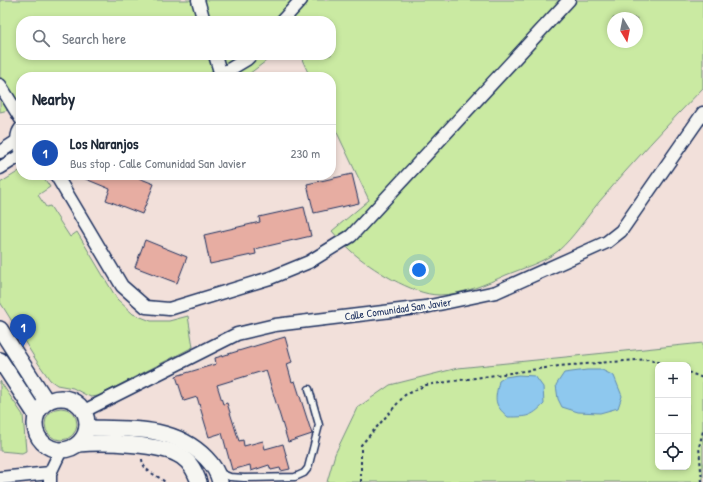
<!DOCTYPE html>
<meta charset="utf-8">
<style>
:root{--surface:#fff;--page:#f2f2f3;--text:#1f2937;--muted:#747a83;--line:#e0e1e3;--accent:#1b2f5e}
body{margin:0;font-family:"Patrick Hand",sans-serif;background:var(--page);color:var(--text)}
.controls{position:absolute;right:12px;bottom:12px;display:grid;overflow:hidden;border-radius:8px;box-shadow:0 2px 6px #0003}
.controls button{width:36px;height:36px;display:grid;place-items:center;padding:0;border:0;border-bottom:1px solid var(--line);background:var(--surface);color:var(--text);font:20px sans-serif}
.compass{position:absolute;left:607px;top:12px;width:36px;height:36px;border-radius:50%;background:var(--surface);box-shadow:0 2px 6px #0003;rotate:170deg}
.you{position:absolute;left:419px;top:270px;width:14px;height:14px;margin:-10px;border:3px solid #fff;border-radius:50%;background:#1a73e8;box-shadow:0 0 0 6px #1a73e833}
.badge{display:grid;place-items:center;width:26px;height:26px;border-radius:50%;background:var(--accent);color:#fff;font-size:13px;font-weight:700}
.pin{position:absolute;translate:-50% -33px;filter:drop-shadow(0 1px 2px #0008)}
.pin::after{content:'';position:absolute;top:21px;width:14px;height:12px;background:inherit;clip-path:polygon(0 0,100% 0,50% 100%)}
.list{margin:0;padding:0;list-style:none}
h2{display:flex;justify-content:space-between;align-items:center;height:52px;margin:0;padding:0 16px;font-size:17px}
h2 small{font-size:13px;font-weight:400;color:var(--muted)}
.list li{display:grid;grid-template-columns:26px 1fr auto;gap:12px;align-items:center;box-sizing:border-box;height:56px;padding:0 16px;border-top:1px solid var(--line)}
.list b{display:block;font-size:15px;white-space:nowrap}
.list p{margin:0;font-size:13px;white-space:nowrap;color:var(--muted)}
.list em{font-size:13px;font-style:normal;color:var(--muted)}
.icon{flex:none;width:22px;height:22px;fill:none;stroke:currentColor;stroke-width:2;stroke-linecap:round;stroke-linejoin:round}
.map{position:relative;flex:none;width:703px;height:482px;overflow:hidden}
.search{position:absolute;background:var(--surface);box-shadow:0 2px 6px #0003;left:16px;top:16px;width:320px;height:44px;display:flex;align-items:center;gap:10px;box-sizing:border-box;padding:0 14px;border-radius:16px;color:var(--muted);font-size:15px}
.panel{position:absolute;background:var(--surface);box-shadow:0 2px 6px #0003;left:16px;top:72px;width:320px;height:108px;border-radius:16px}
.map>svg:first-child{display:block}
.green{fill:#caeaa2;stroke:#728c80;fill-rule:evenodd}
.water{fill:#8ec8ee;stroke:#608bb4}
.building{fill:#e7ada2;stroke:#1b2f5e}
.lines{fill:none;stroke-linecap:round;stroke-linejoin:round}
.service-casing{stroke:#1b2f5e;stroke-width:9}
.minor-casing{stroke:#1b2f5e;stroke-width:15}
.tertiary-casing{stroke:#1b2f5e;stroke-width:18}
.path{stroke:#1b2f5e;stroke-width:2;stroke-dasharray:3 3;stroke-linecap:butt}
.service{stroke:#f6f6f2;stroke-width:6}
.minor{stroke:#f6f6f2;stroke-width:12}
.tertiary{stroke:#f6f6f2;stroke-width:15}
.labels{text-anchor:middle;stroke-width:4;stroke-linejoin:round;paint-order:stroke}
.street-label{font-size:11px;fill:#1b2f5e;stroke:#f6f6f2}
</style>
<div class="map">
<svg width="703" height="482" viewBox="0 0 703 482">
<rect width="100%" height="100%" fill="#f2e0da"/>
<filter id="ink" filterUnits="userSpaceOnUse"><feTurbulence type="fractalNoise" baseFrequency=".025" numOctaves="2"/><feDisplacementMap in="SourceGraphic" scale="8" xChannelSelector="R" yChannelSelector="G"/><feConvolveMatrix kernelMatrix="1 2 1 2 8 2 1 2 1" color-interpolation-filters="sRGB"/></filter>
<g filter="url(#ink)">
<g class="green">
<path d="M0,0H703V88C667,125 632,163 599,202C585,219 574,237 558,251C546,261 521,269 506,275C486,284 462,295 439,295C413,295 370,268 351,251C344,245 338,238 332,231L369,200L331,120V77H310L300,55H331V21H21V55H274L245,77H21V107L0,112ZM613,18H637V42H613Z"/>
<polygon points="21,170 21,175 42,175 50,187 38,195 46,207 50,206 70,237 77,232 117,299 133,314 151,321 169,321 188,316 193,347 98,396 91,397 86,395 73,388 57,385 50,380 36,360 0,302 0,183"/>
<path d="M703,343V482H327L335,454L357,408L390,385L458,368ZM658,365H688V467H658Z"/>
<polygon points="0,381 23,415 26,451 22,453 0,451"/>
<circle cx="61" cy="424" r="16"/>
</g>
<g class="water">
<polygon points="587,370 602,370 614,376 622,396 618,408 600,413 578,412 562,407 558,399 556,385 564,373"/>
<path d="M518,375L535,376L543,387L544,404C531,417 527,417 508,417C493,404 495,400 499,381L505,377Z"/>
</g>
<g class="building">
<polygon points="352,174 359,203 314,213 307,184"/>
<polygon points="76,175 131,175 154,184 142,214 106,200 110,189"/>
<polygon points="304,207 311,236 255,249 256,254 210,264 204,235 260,222 259,217"/>
<polygon points="145,240 187,257 177,283 135,267"/>
<polygon points="285,337 292,362 287,364 292,382 295,381 312,434 288,442 266,370 217,385 223,404 227,403 239,441 243,440 244,446 263,441 265,449 283,444 290,469 281,471 280,468 271,470 269,465 251,471 250,465 232,470 222,433 209,437 197,397 184,401 176,376 216,364 215,358"/>
</g>
<g class="lines">
<g class="service-casing">
<polyline id="service" points="220,473 230,477 244,478 295,477 304,473 308,468 319,425 309,389"/>
</g>
<g class="minor-casing">
<g id="minor">
<polyline points="198,0 204,21"/>
<polyline points="282,21 301,0"/>
<polyline points="215,55 221,75"/>
<polyline points="217,77 247,59 251,55"/>
<polyline points="0,85 21,119"/>
<path d="M21,128C16,134 16,143 21,149"/>
<polyline points="0,152 17,141"/>
<polyline points="0,168 21,155"/>
<polyline points="56,175 122,286 146,307 169,309 270,278 309,262 351,236 569,0"/>
<polyline points="84,411 237,334 275,325 425,307 496,292 607,242 621,231 703,113"/>
<polyline points="0,478 50,473"/>
<polyline points="50,482 50,473 61,450"/>
</g>
</g>
<g class="tertiary-casing">
<g id="tertiary">
<polyline points="0,329 47,402"/>
<polyline points="0,360 36,415"/>
<circle cx="61" cy="424" r="26"/>
<path d="M87,428C129,429 174,425 206,458C213,465 218,473 220,482"/>
<path d="M78,444C102,442 163,443 182,457C191,463 195,472 199,482"/>
</g>
</g>
<g class="path">
<polyline points="688,372 703,378"/>
<path d="M142,459C143,472 156,474 165,482"/>
<polyline points="361,482 361,445 405,395 426,385 559,366 650,359 668,365"/>
<polyline points="702,482 699,447 703,431"/>
</g>
<use href="#service" class="service"/>
<use href="#minor" class="minor"/>
<use href="#tertiary" class="tertiary"/>
</g>
</g>
<g class="labels">
<g class="street-label">
<text transform="translate(398 309) rotate(-8)" y="4">Calle Comunidad San Javier</text>
</g>
</g>
</svg>
<div class="controls">
<button>+</button>
<button>−</button>
<button><svg class="icon" aria-label="locate" viewBox="0 0 24 24"><circle cx="12" cy="12" r="6"/><path d="M12 2v4M12 18v4M2 12h4M18 12h4"/></svg></button>
</div>
<svg class="compass" viewBox="-18 -18 36 36"><path d="M0-13l5 13h-10z" fill="#e53935"/><path d="M0 13l5-13h-10z" fill="#747a83"/></svg>
<div class="you"></div>
<div class="pin badge" style="left:23px;top:347px;background:#1a4fb4">1</div>
<div class="search"><svg class="icon" aria-label="search" viewBox="0 0 24 24"><circle cx="10" cy="10" r="6"/><path d="M15 15l6 6"/></svg>Search here</div>
<section class="panel">
<h2>Nearby<small></small></h2>
<ul class="list">
<li><span class="badge" style="background:#1a4fb4">1</span><div><b>Los Naranjos</b><p>Bus stop · Calle Comunidad San Javier</p></div><em>230 m</em></li>
</ul>
</section>
</div>
